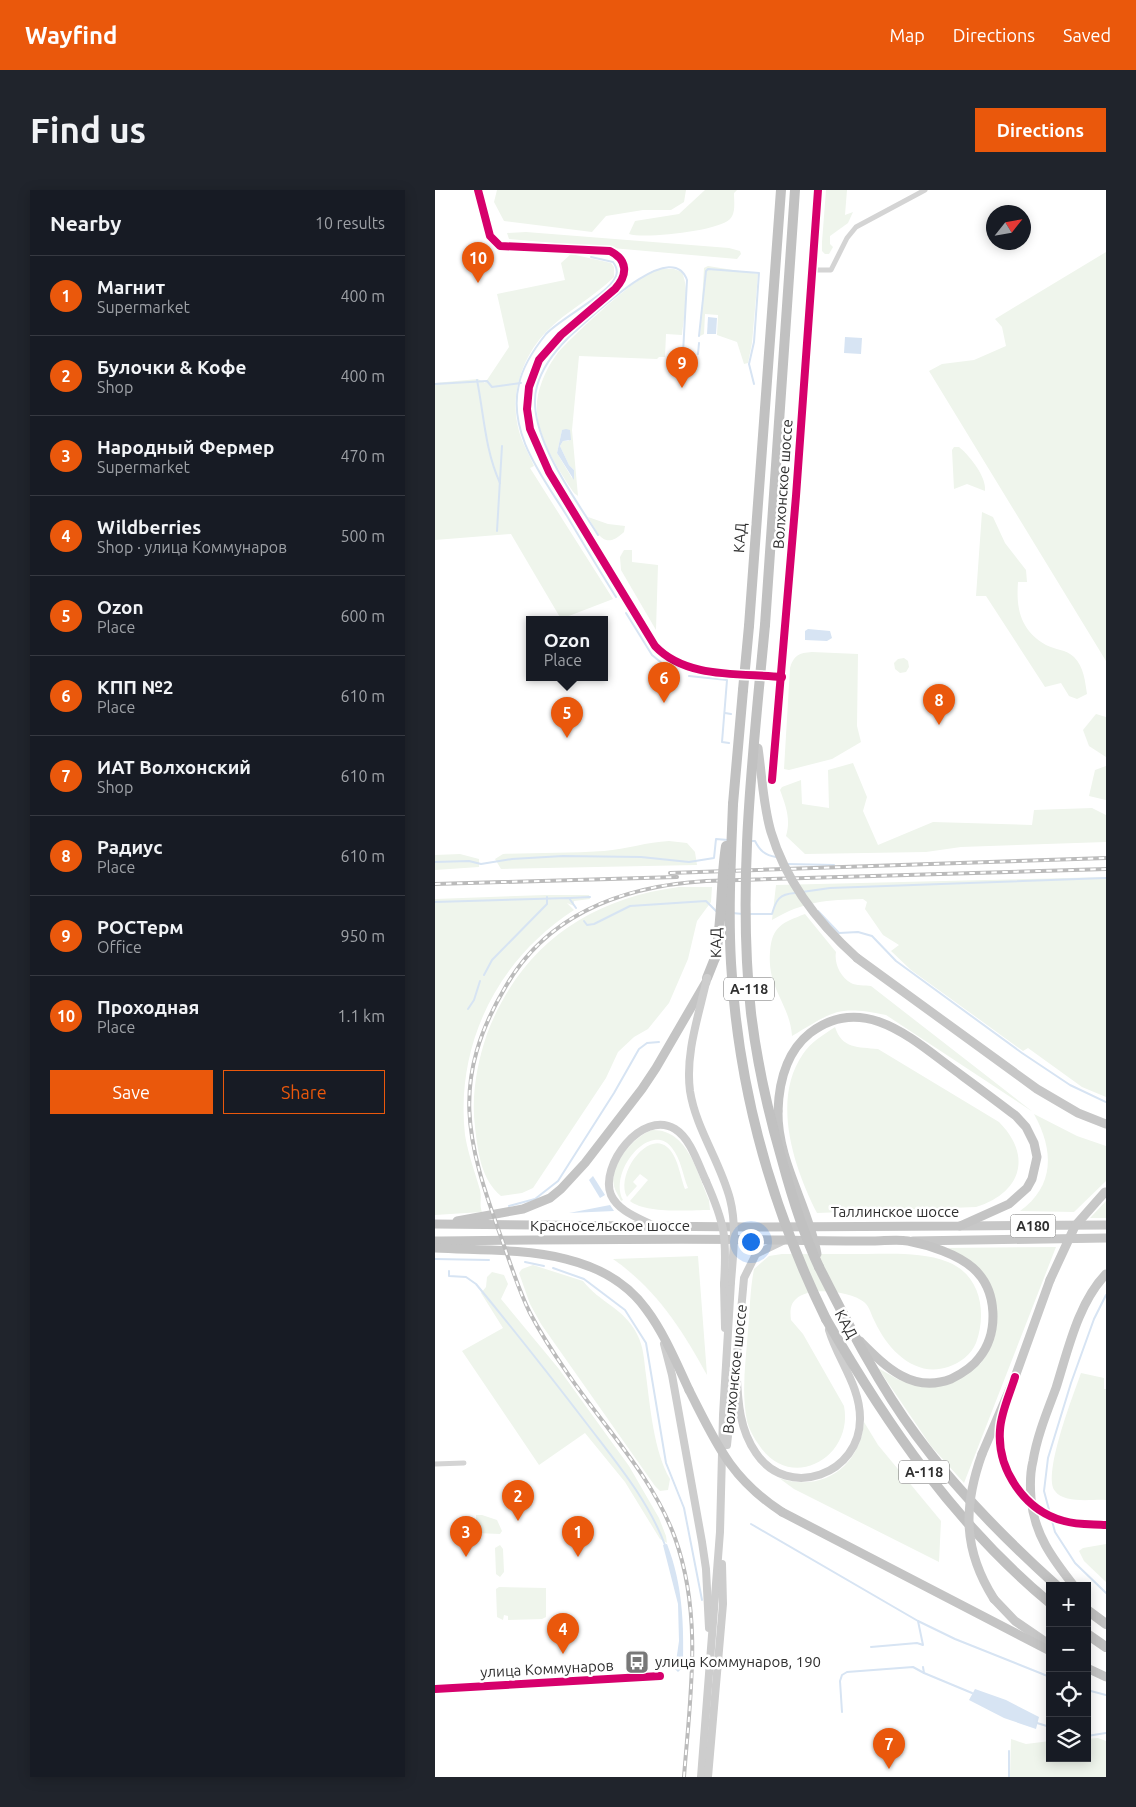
<!DOCTYPE html>
<meta charset="utf-8">
<style>
:root{--surface:#171b24;--page:#20242c;--text:#f1f3f6;--muted:#9ea1a6;--line:#363941;--accent:#ea580c}
body{margin:0;font-family:Ubuntu,sans-serif;background:var(--page);color:var(--text)}
.controls{position:absolute;right:15px;bottom:15px;display:grid;overflow:hidden;border-radius:0px;box-shadow:0 2px 12px #0003}
.controls button{width:45px;height:45px;display:grid;place-items:center;padding:0;border:0;border-bottom:1px solid var(--line);background:var(--surface);color:var(--text);font:25px sans-serif}
.compass{position:absolute;left:551px;top:15px;width:45px;height:45px;border-radius:50%;background:var(--surface);box-shadow:0 2px 12px #0003;rotate:59deg}
.you{position:absolute;left:315px;top:1051px;width:18px;height:18px;margin:-12px;border:4px solid #fff;border-radius:50%;background:#1a73e8;box-shadow:0 0 0 8px #1a73e833}
.badge{display:grid;place-items:center;width:32px;height:32px;border-radius:50%;background:var(--accent);color:#fff;font-size:16px;font-weight:700}
.pin{position:absolute;translate:-50% -41px;filter:drop-shadow(0 1px 2px #0008)}
.pin::after{content:'';position:absolute;top:26px;width:18px;height:15px;background:inherit;clip-path:polygon(0 0,100% 0,50% 100%)}
.popup{position:absolute;left:91px;top:426px;width:82px;height:65px;box-sizing:border-box;display:grid;place-content:center;border-radius:0px;background:var(--surface);filter:drop-shadow(0 1px 4px #0005);font-size:16px;white-space:nowrap;color:var(--muted)}
.popup b{font-size:19px;color:var(--text)}
.popup::after{content:'';position:absolute;left:50%;top:100%;margin-left:-10px;border:10px solid transparent;border-top-color:var(--surface)}
.list{margin:0;padding:0;list-style:none}
h2{display:flex;justify-content:space-between;align-items:center;height:65px;margin:0;padding:0 20px;font-size:21px}
h2 small{font-size:16px;font-weight:400;color:var(--muted)}
.list li{display:grid;grid-template-columns:32px 1fr auto;gap:15px;align-items:center;box-sizing:border-box;height:80px;padding:0 20px;border-top:1px solid var(--line)}
.list b{display:block;font-size:19px;white-space:nowrap}
.list p{margin:0;font-size:16px;white-space:nowrap;color:var(--muted)}
.list em{font-size:16px;font-style:normal;color:var(--muted)}
.actions{display:flex;gap:10px;padding:15px 20px}
.actions a{flex:1;padding:11px 0;border:1px solid var(--accent);border-radius:0px;text-align:center;font-size:18px;color:var(--accent)}
.actions .main{background:var(--accent);color:#fff}
.icon{flex:none;width:28px;height:28px;fill:none;stroke:currentColor;stroke-width:2;stroke-linecap:round;stroke-linejoin:round}
.map{position:relative;flex:none;width:671px;height:1587px;overflow:hidden;border-radius:0px}
header{display:flex;align-items:center;gap:30px;box-sizing:border-box;height:70px;padding:0 25px;background:var(--accent);color:#fff}
header strong{font-size:24px}
nav{display:flex;gap:28px;margin-inline-start:auto;font-size:18px}
.intro{display:flex;align-items:center;justify-content:space-between;box-sizing:border-box;height:120px;padding:0 30px}
h1{margin:0;font-size:35px}
.button{padding:12px 22px;border-radius:0px;background:var(--accent);color:#fff;font-size:18px;font-weight:700}
main{display:flex;gap:30px;padding:0 30px}
aside{flex:1;background:var(--surface);border-radius:0px;box-shadow:0 2px 12px #0003}
.map>svg:first-child{display:block}
.green{fill:#eff5ec;fill-rule:evenodd}
.water{fill:#d7e4f3}
.lines{fill:none;stroke-linecap:round;stroke-linejoin:round}
.stream{stroke:#d7e4f3;stroke-width:2}
.minor{stroke:#d4d4d4;stroke-width:5}
.secondary{stroke:#cdcdcd;stroke-width:8}
.primary{stroke:#c7c7c7;stroke-width:9}
.trunk{stroke:#c4c4c4;stroke-width:9}
.motorway{stroke:#c1c1c1;stroke-width:10}
.rail-casing{stroke:#bbb;stroke-width:4}
.rail{stroke:#fff;stroke-width:2;stroke-dasharray:5.5;stroke-linecap:butt}
.minor-bridge{stroke:#d4d4d4;stroke-width:5}
.secondary-bridge{stroke:#cdcdcd;stroke-width:8}
.primary-bridge{stroke:#c7c7c7;stroke-width:9}
.trunk-bridge{stroke:#c4c4c4;stroke-width:9}
.motorway-bridge{stroke:#c1c1c1;stroke-width:10}
.cycleway-casing{stroke:#fff;stroke-width:11}
.cycleway{stroke:#d6006c;stroke-width:8}
.labels{text-anchor:middle;stroke-width:5;stroke-linejoin:round;paint-order:stroke}
.shield{fill:#fff;stroke:#6d6d6d;stroke-width:1}
.shield-label{font-size:14px;font-weight:bold;fill:#2f2f2f}
.street-label{font-size:15px;fill:#2f2f2f;stroke:#fff}
.poi-label{font-size:15px;fill:#2f2f2f;stroke:#fff;text-anchor:start}
</style>
<header>
<strong>Wayfind</strong>
<nav><a>Map</a><a>Directions</a><a>Saved</a></nav>
</header>
<div class="intro"><h1>Find us</h1><a class="button">Directions</a></div>
<main>
<aside>
<h2>Nearby<small>10 results</small></h2>
<ul class="list">
<li><span class="badge">1</span><div><b>Магнит</b><p>Supermarket</p></div><em>400 m</em></li>
<li><span class="badge">2</span><div><b>Булочки &amp; Кофе</b><p>Shop</p></div><em>400 m</em></li>
<li><span class="badge">3</span><div><b>Народный Фермер</b><p>Supermarket</p></div><em>470 m</em></li>
<li><span class="badge">4</span><div><b>Wildberries</b><p>Shop · улица Коммунаров</p></div><em>500 m</em></li>
<li><span class="badge">5</span><div><b>Ozon</b><p>Place</p></div><em>600 m</em></li>
<li><span class="badge">6</span><div><b>КПП №2</b><p>Place</p></div><em>610 m</em></li>
<li><span class="badge">7</span><div><b>ИАТ Волхонский</b><p>Shop</p></div><em>610 m</em></li>
<li><span class="badge">8</span><div><b>Радиус</b><p>Place</p></div><em>610 m</em></li>
<li><span class="badge">9</span><div><b>РОСТерм</b><p>Office</p></div><em>950 m</em></li>
<li><span class="badge">10</span><div><b>Проходная</b><p>Place</p></div><em>1.1 km</em></li>
</ul>
<div class="actions"><a class="main">Save</a><a>Share</a></div>
</aside>
<div class="map">
<svg width="671" height="1587" viewBox="0 0 671 1587">
<rect width="100%" height="100%" fill="#fff"/>
<g class="green">
<polygon points="62,0 251,0 249,12 236,20 208,20 171,26 157,42 69,31 59,12"/>
<path d="M270,0H302L299,3C299,12 301,23 295,29C284,41 210,49 194,44L200,31L244,24Z"/>
<polygon points="391,0 412,0 410,25 418,22 413,33 395,46 395,54 398,57 394,64 390,64 387,61 387,52"/>
<polygon points="91,42 294,58 305,61 306,64 302,69 74,49 72,43"/>
<polygon points="671,62 671,471 494,181 507,174 539,170 571,156 567,137 560,129"/>
<path d="M136,64L176,73L179,77V87C159,107 131,121 111,142C87,167 74,206 84,241C87,253 94,264 99,276L95,278L178,409L126,429L76,344L0,350V193L43,189L50,193L74,157L62,104L130,90L126,73Z"/>
<polygon points="273,76 323,84 317,153 313,173 309,174 302,152 282,145 283,125 270,124 269,144 265,146 269,78"/>
<path d="M239,79L247,82C255,101 249,126 247,145L231,144L230,167H224L222,169L144,166L137,240L143,306L139,303C121,276 96,238 103,205C106,191 113,176 122,164C135,148 202,86 220,80C225,78 232,79 239,79ZM127,240L134,251H128L125,256L134,275L139,280L137,288L122,263Z"/>
<path d="M519,257H524C534,265 552,287 550,301L532,294L519,299L517,260Z"/>
<path d="M547,322L558,327L570,353L591,380L592,392H583C581,418 585,440 611,455C620,460 631,459 639,467C649,477 650,491 652,504L642,509L634,506L626,493L610,497L551,406H541Z"/>
<path d="M153,327L173,334L190,336L189,342C169,361 163,344 153,327Z"/>
<polygon points="189,360 197,360 197,372 223,375 221,440 186,380 185,367"/>
<path d="M377,462L423,464L422,536L426,552L397,569L354,580L349,579L355,478C359,465 364,463 377,462Z"/>
<polygon points="469,468 473,471 474,477 471,482 465,483 460,479 459,473 463,469"/>
<polygon points="661,524 671,527 671,567 654,556 648,540"/>
<path d="M418,573L432,607L428,621L443,655L498,632L597,635L599,620L657,618L671,625V652L526,657L491,662L370,664L351,646C356,630 351,616 345,600L347,597L366,590L367,614L394,618L393,580Z"/>
<polygon points="671,576 671,610 654,606 660,580"/>
<path d="M234,651L252,653L260,662L262,675L66,679L60,669L68,664C102,663 136,663 169,661C192,659 212,652 234,651Z"/>
<polygon points="25,664 44,669 44,677 0,680 0,665"/>
<path d="M671,687V907L647,897L593,858L588,861L476,780L456,761L464,755L448,745L430,719L432,712L428,709C392,710 369,711 337,730L341,695Z"/>
<path d="M244,697H277L276,712L262,731L253,769L234,813L213,839L199,847L183,862L171,888L98,998L87,1003L66,1006C46,989 43,963 40,937C36,906 42,873 52,844C85,757 152,709 244,697Z"/>
<path d="M111,705H154L155,709L139,711V716L132,713L139,720C63,769 20,854 30,945C33,964 40,982 45,1000C47,1008 44,1015 47,1022L0,1025V709Z"/>
<path d="M370,724L401,762C399,773 405,787 416,793C421,796 430,795 436,796L598,922L451,825C401,815 398,822 357,846C355,814 332,799 335,762C337,736 347,733 370,724Z"/>
<path d="M400,837C407,859 423,857 443,859L564,932C598,966 586,1003 541,1017L382,1023C359,978 336,910 368,864C376,852 388,845 400,837Z"/>
<path d="M599,924L642,946L671,956V991L639,1022L585,1021C620,996 619,960 599,924Z"/>
<path d="M217,940C253,939 262,983 274,1010L275,1020C255,1020 211,1024 195,1011L213,990L205,984L198,992L202,996L192,1007C180,984 213,940 232,957C243,966 245,986 250,999L253,998C248,986 246,969 237,958C216,930 173,981 188,1010L186,1011C184,1006 180,1001 179,996C174,975 198,947 217,940Z"/>
<polygon points="671,1011 671,1028 655,1028"/>
<polygon points="621,1057 529,1293 496,1256 443,1178 464,1190 492,1197 545,1174 551,1166 560,1146 562,1134 559,1104 554,1093 512,1058"/>
<path d="M347,1064C375,1064 403,1064 431,1064C458,1064 487,1062 513,1072C546,1085 552,1123 541,1153C536,1165 525,1173 513,1177C480,1188 453,1160 440,1132C436,1125 435,1117 429,1112C415,1101 374,1096 361,1109C355,1114 355,1122 356,1130L368,1144L409,1216C419,1268 355,1303 324,1255C319,1248 314,1239 312,1231C306,1201 311,1170 313,1140C315,1120 315,1099 319,1079L334,1066Z"/>
<path d="M263,1066L272,1185C247,1139 221,1099 178,1069Z"/>
<path d="M98,1075L148,1091C164,1112 190,1119 202,1144C209,1157 209,1171 211,1185C215,1216 219,1262 235,1289L233,1300L225,1301L220,1296L106,1134L95,1114L84,1083L87,1079Z"/>
<polygon points="57,1082 69,1085 73,1094 66,1109 124,1179 194,1276 224,1328 231,1346 232,1353 225,1349 190,1292 150,1243 104,1275 27,1161 68,1138 46,1103 51,1097 52,1087"/>
<path d="M646,1183L669,1188V1199H671V1310C657,1309 629,1314 620,1301C607,1285 639,1203 646,1183Z"/>
<path d="M429,1232L443,1255L506,1331L504,1372L359,1299L344,1288C387,1303 425,1277 429,1232Z"/>
<polygon points="41,1325 47,1325 62,1330 67,1341 65,1344 41,1343"/>
<polygon points="671,1354 671,1392 649,1371 644,1361 648,1358"/>
<polygon points="65,1355 68,1359 69,1382 65,1387 61,1384 60,1358"/>
<polygon points="64,1397 111,1398 111,1427 107,1429 73,1430 73,1426 69,1425 68,1430 62,1427 61,1399"/>
<polygon points="663,1548 671,1551 671,1587 575,1587 576,1549 591,1554 615,1551 615,1568 652,1568 652,1549"/>
</g>
<g class="water">
<polygon points="273,127 282,128 281,144 272,144"/>
<polygon points="410,147 427,148 426,164 409,163"/>
<polygon points="131,239 135,240 136,250 128,251 125,256 134,275 139,280 139,290 122,263 127,240"/>
<polygon points="373,439 395,441 397,448 392,451 370,450 370,441"/>
<polygon points="158,986 170,1005 165,1008 154,990"/>
<polygon points="175,1015 179,1021 134,1023"/>
<path d="M232,1354C248,1395 249,1435 248,1477L243,1482L240,1479L244,1451L243,1414L228,1355Z"/>
<polygon points="540,1499 571,1510 604,1527 601,1539 569,1528 534,1510"/>
</g>
<g class="lines">
<g class="stream">
<path d="M156,67L178,72C181,76 183,81 181,86C173,105 127,127 111,144C99,159 88,175 84,194C72,243 108,287 132,326C148,353 164,380 181,407"/>
<polyline points="264,146 271,81 273,79 324,83 319,152 314,174 319,194"/>
<polyline points="263,164 264,153"/>
<path d="M42,190C49,225 50,260 65,293"/>
<polyline points="0,194 52,191 57,197 86,193"/>
<polyline points="62,341 67,256"/>
<path d="M163,345C140,308 89,241 102,196C107,178 121,160 133,148C152,132 236,45 252,90L248,163"/>
<polyline points="191,423 217,465 234,479"/>
<polyline points="254,486 292,490 287,552 294,553"/>
<polyline points="290,523 296,524"/>
<path d="M316,651H320C325,661 330,665 341,667"/>
<polyline points="0,672 34,671 46,674 77,669 128,666 206,667 254,672 279,668 281,649 293,650"/>
<polyline points="351,674 399,675"/>
<polyline points="367,702 395,698 671,688"/>
<polyline points="135,708 155,707"/>
<polyline points="0,712 134,708 141,718"/>
<polyline points="383,721 404,743 423,742 437,746 461,771 587,863 635,895 671,912"/>
<polyline points="297,723 308,724"/>
<path d="M315,724H337C341,710 344,704 360,703"/>
<polyline points="149,731 152,735 159,734 195,716 271,711 281,721"/>
<polyline points="49,785 57,770 112,714 112,707"/>
<polyline points="33,819 39,810 45,791"/>
<polyline points="74,1016 100,1009 123,991 179,903 204,859 212,853 224,852"/>
<polyline points="0,1069 54,1070"/>
<polyline points="90,1072 109,1076"/>
<polyline points="118,1078 149,1089 190,1120 211,1153 231,1273 249,1318 267,1410"/>
<path d="M14,1081V1086L31,1087L41,1094C79,1140 116,1187 152,1234C181,1272 213,1310 230,1355"/>
<polyline points="671,1105 659,1129 636,1193 613,1268 609,1301 620,1342 640,1373 671,1403"/>
<polyline points="316,1334 483,1431 520,1449 615,1487"/>
<polyline points="436,1457 482,1453 488,1455 483,1431"/>
<polyline points="488,1477 489,1483 537,1503"/>
<polyline points="652,1500 671,1505"/>
<polyline points="407,1522 405,1491 407,1485 412,1482 478,1477 489,1483"/>
<polyline points="602,1533 615,1537"/>
<polyline points="652,1546 671,1543"/>
<polyline points="574,1587 574,1561"/>
</g>
<g class="minor">
<path d="M43,0L55,46L65,56L175,61C193,70 193,85 180,99L126,145L104,170L94,197L92,219L95,239L114,282L220,456C251,489 305,483 347,487"/>
<polyline points="377,80 396,80 412,48 421,37 490,0"/>
<polyline points="337,590 361,306 383,0"/>
<polyline points="568,1267 565,1238 569,1221"/>
<polyline points="0,1274 29,1273"/>
<polyline points="637,1333 671,1335"/>
<polyline points="0,1499 225,1486"/>
</g>
<g class="secondary">
<path d="M219,1036C204,1028 184,1022 176,1005C164,976 207,919 240,939C256,949 263,974 271,991"/>
<polyline points="289,1094 290,1138"/>
<polyline points="229,1154 237,1185 267,1352 271,1379 274,1438"/>
<path d="M301,1172C303,1204 302,1236 321,1263C353,1311 426,1284 425,1228C425,1196 403,1170 394,1140"/>
<polyline points="301,1176 309,1088 321,1064 350,1050"/>
<polyline points="292,1255 299,1189"/>
<polyline points="266,1587 285,1342 288,1225 296,1092"/>
<polyline points="273,1587 288,1414 287,1374"/>
</g>
<g class="primary">
<polyline points="422,768 602,899 643,923 671,934"/>
<polyline points="525,1036 671,1035"/>
<polyline points="478,1051 671,1048"/>
<polyline points="547,1264 580,1187 615,1090"/>
<path d="M639,1396C617,1368 599,1344 596,1308C595,1296 595,1283 598,1271C602,1246 612,1222 621,1198C633,1160 643,1113 671,1084"/>
<polyline points="559,1409 580,1431 615,1455"/>
</g>
<g class="trunk">
<polyline points="22,1031 88,1019 115,1008 126,999 150,973 207,899 221,878 271,792"/>
<path d="M0,1034L312,1037L525,1036L574,1014L592,998L597,989L602,967L599,953L591,937L581,926C559,909 537,893 514,876C473,845 426,804 375,843C351,862 344,891 343,921"/>
<path d="M0,1051C117,1050 234,1048 351,1050C380,1051 409,1051 438,1051C449,1051 462,1049 473,1051C494,1055 522,1064 538,1078C563,1100 564,1143 544,1168C537,1178 526,1184 516,1189C477,1204 450,1176 425,1151"/>
<path d="M0,1058C72,1062 164,1054 211,1119C229,1143 241,1172 254,1200"/>
<polyline points="347,1322 615,1461"/>
<polyline points="652,1478 671,1487"/>
</g>
<g class="motorway">
<polyline points="330,435 360,0"/>
<polyline points="314,436 346,0"/>
<polyline points="298,614 308,500"/>
<polyline points="272,788 280,768"/>
<path d="M384,1077C413,1134 443,1194 481,1245C522,1301 571,1350 622,1396"/>
<path d="M391,1129C452,1235 520,1334 615,1413"/>
<polyline points="652,1420 671,1434"/>
<polyline points="652,1444 671,1457"/>
</g>
<g class="rail-casing">
<g id="rail">
<polyline points="235,683 671,668"/>
<polyline points="0,694 242,687"/>
<path d="M249,1587C255,1507 268,1426 240,1348C218,1287 169,1237 133,1184C119,1164 106,1144 95,1123C83,1099 75,1072 66,1047C31,950 15,890 71,796C114,722 190,696 271,691L671,679"/>
</g>
</g>
<use href="#rail" class="rail"/>
<path class="minor-bridge" d="M568,1267C580,1301 601,1327 637,1333"/>
<g class="secondary-bridge">
<path d="M272,788C264,825 250,863 255,901C261,939 285,971 295,1009C302,1036 298,1065 296,1092"/>
<path d="M271,991C290,1034 292,1047 289,1094"/>
</g>
<g class="primary-bridge">
<path d="M323,558C327,585 328,615 336,642C351,692 383,733 422,768"/>
<polyline points="615,1090 640,1036 670,1002"/>
<path d="M547,1264C528,1317 528,1360 559,1409"/>
</g>
<g class="trunk-bridge">
<path d="M343,921C342,971 374,1017 382,1064"/>
<path d="M254,1200C281,1253 295,1288 347,1322"/>
</g>
<g class="motorway-bridge">
<path d="M330,435C318,563 302,694 316,823C322,873 333,922 347,970C357,1007 368,1043 384,1077"/>
<polyline points="308,500 314,436"/>
<path d="M298,614C296,666 293,720 296,773C303,897 336,1017 391,1129"/>
<path d="M280,768C288,731 285,694 291,656"/>
</g>
<g class="cycleway-casing">
<g id="cycleway">
<path d="M43,0L55,46L65,56L175,61C193,70 193,85 180,99L126,145L104,170L94,197L92,219L95,239L114,282L220,456C251,489 305,483 347,487"/>
<polyline points="337,590 361,306 383,0"/>
<path d="M580,1187C575,1204 566,1222 565,1240C562,1280 590,1321 629,1331C642,1335 657,1334 671,1335"/>
<polyline points="0,1499 225,1486"/>
</g>
</g>
<use href="#cycleway" class="cycleway"/>
</g>
<defs>
<g id="bus-square" transform="scale(1.25)"><rect x="-9" y="-9" width="18" height="18" rx="4" fill="#787878" stroke="#fff"/><path d="M-5-6H5V4H4V6H2V4H-2V6H-4V4H-5ZM-3.5-4V0h7V-4ZM-3.5 1.2v1.5H-2V1.2ZM2 1.2v1.5H3.5V1.2Z" fill="#fff"/></g>
</defs>
<g fill-rule="evenodd">
<use href="#bus-square" x="202" y="1472"/>
</g>
<g class="labels">
<g class="shield">
<rect x="289" y="787.5" width="50" height="23" rx="4"/>
<rect x="575.5" y="1024.5" width="45" height="23" rx="4"/>
<rect x="464" y="1270.5" width="50" height="23" rx="4"/>
</g>
<g class="shield-label">
<text x="314" y="804">А-118</text>
<text x="598" y="1041">A180</text>
<text x="489" y="1287">А-118</text>
</g>
<g class="street-label">
<text transform="translate(348 294) rotate(-86)" y="5">Волхонское шоссе</text>
<text transform="translate(305 348) rotate(-86)" y="5">КАД</text>
<text transform="translate(281 753) rotate(-91)" y="5">КАД</text>
<text x="460" y="1027">Таллинское шоссе</text>
<text x="175" y="1041">Красносельское шоссе</text>
<text transform="translate(411 1134) rotate(61)" y="5">КАД</text>
<text transform="translate(300 1179) rotate(-84)" y="5">Волхонское шоссе</text>
<text transform="translate(112 1479) rotate(-3)" y="5">улица Коммунаров</text>
</g>
<g class="poi-label">
<text x="220" y="1477">улица Коммунаров, 190</text>
</g>
</g>
</svg>
<div class="controls">
<button>+</button>
<button>−</button>
<button><svg class="icon" aria-label="locate" viewBox="0 0 24 24"><circle cx="12" cy="12" r="6"/><path d="M12 2v4M12 18v4M2 12h4M18 12h4"/></svg></button>
<button><svg class="icon" aria-label="layers" viewBox="0 0 24 24"><path d="M12 4l9 5-9 5-9-5zM3 14l9 5 9-5"/></svg></button>
</div>
<svg class="compass" viewBox="-18 -18 36 36"><path d="M0-13l5 13h-10z" fill="#e53935"/><path d="M0 13l5-13h-10z" fill="#9ea1a6"/></svg>
<div class="you"></div>
<div class="pin badge" style="left:143px;top:1367px">1</div>
<div class="pin badge" style="left:83px;top:1331px">2</div>
<div class="pin badge" style="left:31px;top:1367px">3</div>
<div class="pin badge" style="left:128px;top:1464px">4</div>
<div class="pin badge" style="left:132px;top:548px">5</div>
<div class="popup"><b>Ozon</b>Place</div>
<div class="pin badge" style="left:229px;top:513px">6</div>
<div class="pin badge" style="left:454px;top:1579px">7</div>
<div class="pin badge" style="left:504px;top:535px">8</div>
<div class="pin badge" style="left:247px;top:198px">9</div>
<div class="pin badge" style="left:43px;top:93px">10</div>
</div>
</main>
